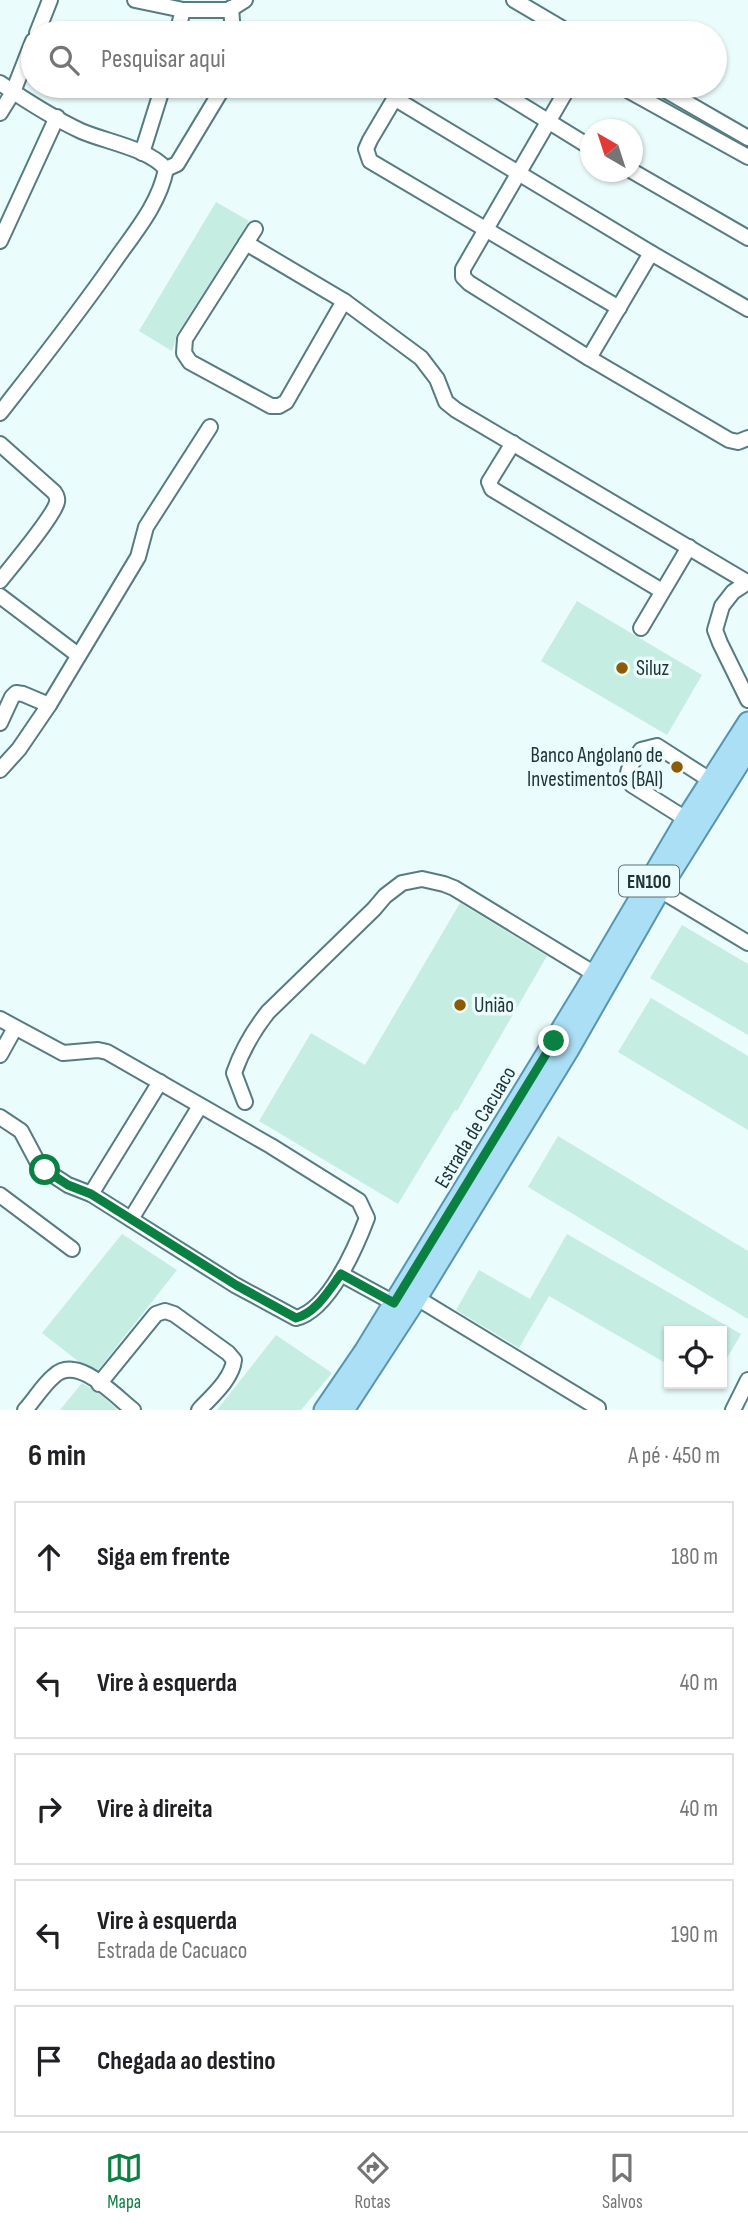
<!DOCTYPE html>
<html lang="pt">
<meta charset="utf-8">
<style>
:root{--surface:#fff;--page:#f6f6f6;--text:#202124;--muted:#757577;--line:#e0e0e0;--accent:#0b8043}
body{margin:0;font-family:"Sofia Sans Condensed",sans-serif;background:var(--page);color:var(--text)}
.controls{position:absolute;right:21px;bottom:21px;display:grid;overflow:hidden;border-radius:0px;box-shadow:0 2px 5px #0004}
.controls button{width:63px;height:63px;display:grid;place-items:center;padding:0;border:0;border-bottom:2px solid var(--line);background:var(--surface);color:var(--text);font:35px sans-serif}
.compass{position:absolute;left:580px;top:119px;width:63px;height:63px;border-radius:50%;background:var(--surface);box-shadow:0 2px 5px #0004;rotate:321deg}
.stop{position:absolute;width:21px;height:21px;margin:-16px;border:5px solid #0b8043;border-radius:50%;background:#fff}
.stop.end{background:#0b8043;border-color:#fff;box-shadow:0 2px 7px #0008}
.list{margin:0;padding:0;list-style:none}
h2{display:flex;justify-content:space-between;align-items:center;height:91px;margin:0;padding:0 28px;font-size:30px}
h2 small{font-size:23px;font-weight:400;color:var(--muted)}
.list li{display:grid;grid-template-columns:46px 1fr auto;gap:21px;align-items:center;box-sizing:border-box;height:112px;margin:0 14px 14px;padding:0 14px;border:2px solid var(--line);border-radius:0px}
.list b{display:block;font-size:26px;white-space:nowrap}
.list p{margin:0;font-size:23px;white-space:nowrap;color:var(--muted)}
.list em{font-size:23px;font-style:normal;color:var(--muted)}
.icon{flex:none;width:38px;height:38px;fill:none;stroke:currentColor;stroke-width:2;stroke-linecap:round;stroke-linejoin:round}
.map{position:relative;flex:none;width:748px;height:1410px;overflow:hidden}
.search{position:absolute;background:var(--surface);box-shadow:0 2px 5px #0004;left:21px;right:21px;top:21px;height:77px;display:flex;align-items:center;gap:18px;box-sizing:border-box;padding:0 24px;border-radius:38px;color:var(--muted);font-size:26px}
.sheet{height:721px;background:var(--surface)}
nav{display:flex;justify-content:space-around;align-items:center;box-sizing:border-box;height:98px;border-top:2px solid var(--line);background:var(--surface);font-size:19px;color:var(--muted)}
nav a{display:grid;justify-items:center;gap:4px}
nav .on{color:var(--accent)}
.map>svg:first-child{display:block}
.building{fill:#c5ede2}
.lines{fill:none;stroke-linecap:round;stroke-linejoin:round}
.minor-casing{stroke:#557c80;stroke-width:18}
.major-casing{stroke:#5795af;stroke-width:23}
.minor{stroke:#fff;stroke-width:14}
.major{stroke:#abdff6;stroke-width:19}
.route{stroke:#0b8043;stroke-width:9}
.poi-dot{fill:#8c5b04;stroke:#ebfcfd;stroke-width:2.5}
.labels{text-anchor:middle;stroke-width:7;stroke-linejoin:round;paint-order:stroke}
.shield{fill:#ebfcfd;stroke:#5e6f71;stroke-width:2}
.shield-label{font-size:19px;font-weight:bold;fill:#223335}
.poi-label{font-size:21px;fill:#223335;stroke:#ebfcfd;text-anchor:start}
.street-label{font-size:21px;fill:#223335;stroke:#ebfcfd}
</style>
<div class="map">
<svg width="748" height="1410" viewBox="0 0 748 1410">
<rect width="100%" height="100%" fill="#ebfcfd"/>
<g class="building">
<polygon points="216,202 249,221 177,334 172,351 139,331"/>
<polygon points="577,601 702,675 667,735 541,661"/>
<polygon points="460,903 547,956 457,1111 455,1110 398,1204 259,1121 311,1033 365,1065"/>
<polygon points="682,925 748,964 748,1035 650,978"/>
<polygon points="651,998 748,1056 748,1130 618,1052"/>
<polygon points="558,1136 748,1251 748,1319 528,1187"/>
<polygon points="122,1234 177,1270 98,1370 78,1361 42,1333"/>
<polygon points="567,1234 741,1334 722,1367 722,1331 669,1331 669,1365 549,1296 519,1348 456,1310 479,1270 530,1299"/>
<polygon points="276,1335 332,1373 301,1410 217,1410"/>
<polygon points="82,1383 100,1394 118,1410 60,1410"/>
</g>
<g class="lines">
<g class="minor-casing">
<g id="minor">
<polyline points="135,0 183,10 229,10 245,0"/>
<polyline points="514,0 570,33"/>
<polyline points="231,8 233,33"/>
<polyline points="37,33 50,0"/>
<polyline points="177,33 183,10"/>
<path d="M0,83C25,100 53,118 81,131C106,142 148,148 166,169C159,205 134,233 114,262C78,314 39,363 0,413"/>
<polyline points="402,86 370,140 366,149 370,161 619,308"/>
<polyline points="491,86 590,147"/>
<polyline points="569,86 463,269 463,277 469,283 589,358 729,440 738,442 748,438"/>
<polyline points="620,86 748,157"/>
<polyline points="658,86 748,138"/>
<polyline points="394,98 651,253 748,309"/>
<polyline points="0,113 13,92 33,41"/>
<polyline points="142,153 163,86"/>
<polyline points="166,169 177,164 224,86"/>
<polyline points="632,171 748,238"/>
<polyline points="255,229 185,339 184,353 190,362 271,406 279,406 286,402 344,301"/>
<polyline points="0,241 57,117"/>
<polyline points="246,243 344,301 421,358 437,379 446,402 456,410 747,582"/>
<polyline points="589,358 651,253"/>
<polyline points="513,443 489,482 492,489 662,591"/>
<path d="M0,444L54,492C56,495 58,497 57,502C54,516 11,567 0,581"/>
<polyline points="748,582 733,592 722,606 715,630 720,643 748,700"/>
<polyline points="0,596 78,655"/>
<polyline points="641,628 689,547"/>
<polyline points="0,723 12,697 16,693 23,694 49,705"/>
<polyline points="0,770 19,749 49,705 138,557 146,527 210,427"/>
<path d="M686,819L632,785C621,774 634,761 641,750L657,746L710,780"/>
<polyline points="660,890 748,943"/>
<path d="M0,1019L63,1053L98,1050L107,1052L271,1146L359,1201L367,1218C356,1247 329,1310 296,1318L235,1285L91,1194L68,1185L45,1170L38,1163L21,1131L0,1117"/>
<polyline points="0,1055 15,1028"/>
<path d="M245,1102L234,1073C242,1050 253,1031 268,1012L374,909L385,896L402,883L422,879L444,884L454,888L595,974"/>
<polyline points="91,1194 160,1082"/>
<polyline points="0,1195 72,1249"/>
<polyline points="131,1219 200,1106"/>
<polyline points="341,1274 394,1303"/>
<polyline points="417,1298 598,1408"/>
<path d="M99,1384L156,1314L165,1311L174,1314L228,1353L234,1360C232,1379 212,1396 199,1410"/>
<path d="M25,1410C35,1399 43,1385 54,1376C77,1354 114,1395 133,1410"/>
<polyline points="733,1410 748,1380"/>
</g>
</g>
<g class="major-casing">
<g id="major">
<polyline points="324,1410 365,1350 595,974 686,819 748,722"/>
<polyline points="344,1410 417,1298 568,1051 660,890 748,749"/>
</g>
</g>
<use href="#minor" class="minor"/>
<use href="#major" class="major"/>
</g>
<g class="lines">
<path class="route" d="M45,1170L68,1185L91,1194L236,1285L296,1318C316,1313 329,1290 341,1274L394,1303L554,1041"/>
</g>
<g class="poi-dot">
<circle cx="622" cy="668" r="7"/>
<circle cx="677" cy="767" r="7"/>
<circle cx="460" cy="1005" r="7"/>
</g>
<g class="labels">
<rect class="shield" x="619" y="865.5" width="60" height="31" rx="5"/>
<g class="shield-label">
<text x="649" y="888">EN100</text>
</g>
<g class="poi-label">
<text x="636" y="675">Siluz</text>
<text x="663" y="762" text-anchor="end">Banco Angolano de<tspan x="663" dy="24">Investimentos (BAI)</tspan></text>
<text x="474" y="1012">União</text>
</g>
<g class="street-label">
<text transform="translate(475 1127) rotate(-59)" y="7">Estrada de Cacuaco</text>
</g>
</g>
</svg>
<div class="controls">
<button><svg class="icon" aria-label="locate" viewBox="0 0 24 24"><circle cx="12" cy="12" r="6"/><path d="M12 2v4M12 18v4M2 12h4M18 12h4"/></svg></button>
</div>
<svg class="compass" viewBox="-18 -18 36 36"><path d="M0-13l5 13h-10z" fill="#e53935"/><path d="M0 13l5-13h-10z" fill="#757577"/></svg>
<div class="stop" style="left:45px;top:1170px"></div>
<div class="stop end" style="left:554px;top:1041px"></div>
<div class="search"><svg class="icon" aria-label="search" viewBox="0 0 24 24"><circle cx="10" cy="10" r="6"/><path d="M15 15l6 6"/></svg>Pesquisar aqui</div>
</div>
<section class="sheet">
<h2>6 min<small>A pé · 450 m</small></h2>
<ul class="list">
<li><svg class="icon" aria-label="ahead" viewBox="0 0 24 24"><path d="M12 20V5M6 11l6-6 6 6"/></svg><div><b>Siga em frente</b></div><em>180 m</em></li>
<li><svg class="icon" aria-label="left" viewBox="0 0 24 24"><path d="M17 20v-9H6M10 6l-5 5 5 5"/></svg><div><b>Vire à esquerda</b></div><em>40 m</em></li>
<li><svg class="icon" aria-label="right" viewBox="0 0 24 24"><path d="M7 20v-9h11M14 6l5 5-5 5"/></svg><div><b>Vire à direita</b></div><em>40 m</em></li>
<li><svg class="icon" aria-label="left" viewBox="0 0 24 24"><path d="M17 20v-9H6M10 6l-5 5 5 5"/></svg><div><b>Vire à esquerda</b><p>Estrada de Cacuaco</p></div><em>190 m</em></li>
<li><svg class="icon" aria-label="arrive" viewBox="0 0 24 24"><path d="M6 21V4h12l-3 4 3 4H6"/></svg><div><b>Chegada ao destino</b></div></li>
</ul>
</section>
<nav>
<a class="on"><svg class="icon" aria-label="map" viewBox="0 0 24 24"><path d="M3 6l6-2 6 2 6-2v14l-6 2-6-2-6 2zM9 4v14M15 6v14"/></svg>Mapa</a>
<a><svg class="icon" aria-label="directions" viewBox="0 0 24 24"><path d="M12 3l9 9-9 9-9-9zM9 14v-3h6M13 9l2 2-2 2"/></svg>Rotas</a>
<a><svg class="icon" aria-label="saved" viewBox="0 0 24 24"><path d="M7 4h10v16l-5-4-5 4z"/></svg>Salvos</a>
</nav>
